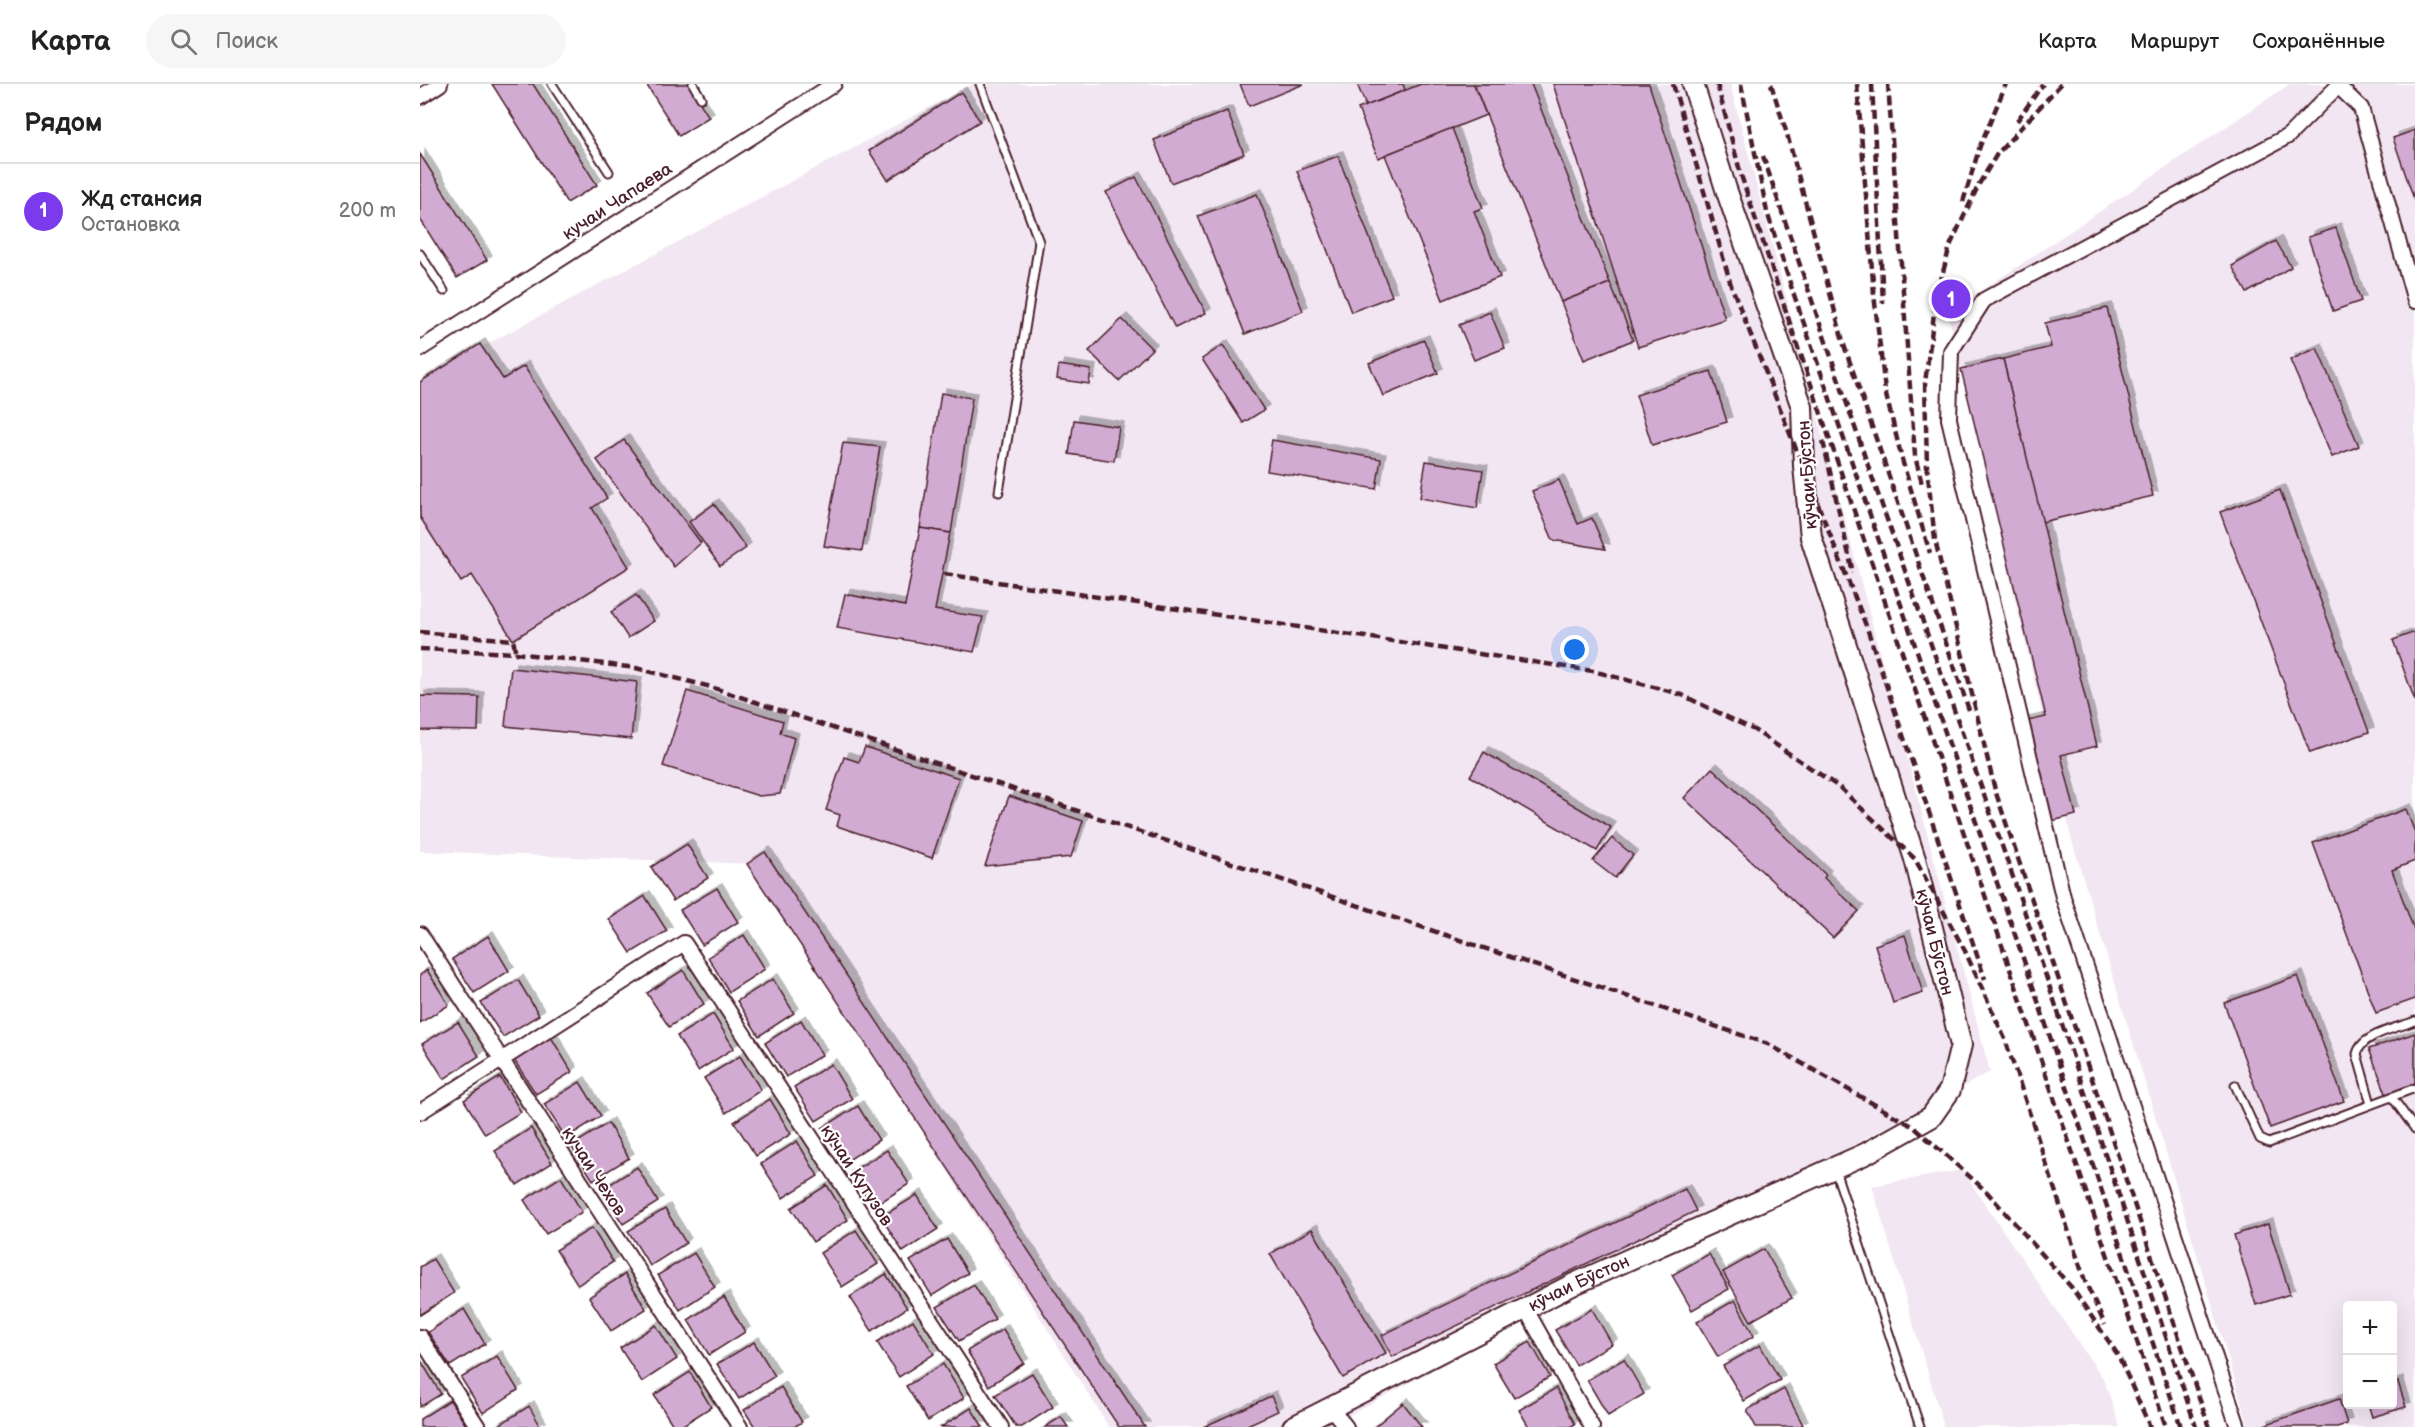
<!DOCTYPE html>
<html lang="ru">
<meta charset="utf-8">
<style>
:root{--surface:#fff;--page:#f6f6f6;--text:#222;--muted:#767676;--line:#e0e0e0;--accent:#7c3aed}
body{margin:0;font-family:"Balsamiq Sans",sans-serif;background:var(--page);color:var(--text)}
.controls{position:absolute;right:18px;bottom:18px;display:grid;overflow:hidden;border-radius:6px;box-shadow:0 6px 24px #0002}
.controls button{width:54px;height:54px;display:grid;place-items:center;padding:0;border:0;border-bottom:2px solid var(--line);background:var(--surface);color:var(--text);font:30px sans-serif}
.you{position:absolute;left:1155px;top:566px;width:21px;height:21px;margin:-15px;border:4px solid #fff;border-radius:50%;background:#1a73e8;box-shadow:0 0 0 9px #1a73e833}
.badge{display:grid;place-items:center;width:39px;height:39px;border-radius:50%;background:var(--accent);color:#fff;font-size:20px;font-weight:700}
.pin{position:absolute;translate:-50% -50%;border:3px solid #fff;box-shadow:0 2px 6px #0006}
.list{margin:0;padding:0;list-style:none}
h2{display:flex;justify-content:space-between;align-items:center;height:78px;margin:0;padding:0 24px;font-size:26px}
h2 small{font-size:20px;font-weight:400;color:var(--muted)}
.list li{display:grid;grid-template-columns:39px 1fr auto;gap:18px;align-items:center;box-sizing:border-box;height:96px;padding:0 24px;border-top:2px solid var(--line)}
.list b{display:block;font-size:22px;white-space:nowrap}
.list p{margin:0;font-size:20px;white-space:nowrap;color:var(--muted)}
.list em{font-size:20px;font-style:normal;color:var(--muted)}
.icon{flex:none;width:33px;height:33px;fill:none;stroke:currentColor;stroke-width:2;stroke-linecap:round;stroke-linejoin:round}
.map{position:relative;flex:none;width:1995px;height:1343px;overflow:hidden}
header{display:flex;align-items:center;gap:36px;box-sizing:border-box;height:84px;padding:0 30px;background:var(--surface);border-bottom:2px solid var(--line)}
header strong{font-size:28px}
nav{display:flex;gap:33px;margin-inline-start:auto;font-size:21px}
.search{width:420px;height:54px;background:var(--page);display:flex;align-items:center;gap:15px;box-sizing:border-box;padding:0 21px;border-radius:33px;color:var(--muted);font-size:22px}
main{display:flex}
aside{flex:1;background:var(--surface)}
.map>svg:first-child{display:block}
.built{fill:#f2e6f2;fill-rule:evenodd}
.building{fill:#d2abd2;stroke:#4a1f2b;stroke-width:1.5;filter:url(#shadow)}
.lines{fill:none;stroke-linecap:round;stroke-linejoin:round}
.lane-casing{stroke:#4a1f2b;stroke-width:11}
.street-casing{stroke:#4a1f2b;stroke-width:18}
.secondary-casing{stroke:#4a1f2b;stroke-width:24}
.lane{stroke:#fff;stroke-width:7}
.street{stroke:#fff;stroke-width:14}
.secondary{stroke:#fff;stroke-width:20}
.rail{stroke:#4a1f2b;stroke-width:4.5;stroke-dasharray:9 4.5;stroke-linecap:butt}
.labels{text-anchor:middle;stroke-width:4.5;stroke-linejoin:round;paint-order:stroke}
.street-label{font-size:18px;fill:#4a1f2b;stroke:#fff}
</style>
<header>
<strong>Карта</strong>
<div class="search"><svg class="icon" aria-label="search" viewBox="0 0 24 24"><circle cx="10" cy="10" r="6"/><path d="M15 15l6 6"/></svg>Поиск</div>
<nav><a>Карта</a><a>Маршрут</a><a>Сохранённые</a></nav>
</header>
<main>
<aside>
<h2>Рядом<small></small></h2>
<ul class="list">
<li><span class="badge">1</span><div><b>Жд стансия</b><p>Остановка</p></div><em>200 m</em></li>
</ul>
</aside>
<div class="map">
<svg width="1995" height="1343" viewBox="0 0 1995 1343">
<defs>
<filter id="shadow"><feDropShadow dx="5" dy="-5" stdDeviation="0" flood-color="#0004"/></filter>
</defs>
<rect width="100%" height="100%" fill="#fff"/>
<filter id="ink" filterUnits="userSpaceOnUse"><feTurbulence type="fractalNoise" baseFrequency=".0167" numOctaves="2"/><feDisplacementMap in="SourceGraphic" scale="12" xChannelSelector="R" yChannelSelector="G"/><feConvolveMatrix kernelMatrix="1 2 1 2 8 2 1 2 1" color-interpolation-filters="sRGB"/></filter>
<g filter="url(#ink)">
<g class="built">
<polygon points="553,0 1310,0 1570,988 907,1343 689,1343 334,780 0,767 0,296"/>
<path d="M1870,0H1995V1343H1829L1652,757L1528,229ZM1928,1222H1972V1320H1928Z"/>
<polygon points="1542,1086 1684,1296 1700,1343 1524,1343 1452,1102"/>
</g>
<g class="building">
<polygon points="72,0 113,0 177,101 147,119"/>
<polygon points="226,0 268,0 289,33 259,52"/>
<polygon points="820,0 884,0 829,22"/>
<polygon points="937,0 983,0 985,6 946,22"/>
<polygon points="1001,0 1054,0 1066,31 958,74 938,25"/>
<polygon points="1054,0 1111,0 1190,199 1141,218"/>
<polygon points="1133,0 1229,0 1305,235 1218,263"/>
<polygon points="541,8 560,37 468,96 449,67"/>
<polygon points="807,27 824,70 751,99 734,56"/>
<polygon points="1032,44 1063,124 1054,127 1080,193 1023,216 965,71"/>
<polygon points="1995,46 1995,118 1973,54"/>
<polygon points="0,70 67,176 37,194 0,135"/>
<polygon points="918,72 972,212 931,228 877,87"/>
<polygon points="716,93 786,229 755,244 686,108"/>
<polygon points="837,110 883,227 825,250 778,132"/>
<polygon points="1916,144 1941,217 1913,227 1888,153"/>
<polygon points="1856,157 1871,183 1827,209 1812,182"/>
<polygon points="1190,199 1213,256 1164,276 1141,218"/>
<polygon points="1687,224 1733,412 1622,438 1583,275 1631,263 1625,239"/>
<polygon points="1070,228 1085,264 1054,276 1039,241"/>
<polygon points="702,235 732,265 699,297 669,267"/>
<polygon points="1004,256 1018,289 963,312 949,279"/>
<polygon points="60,260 83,295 104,282 187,414 172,424 209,483 93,556 52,491 41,498 0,433 0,298"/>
<polygon points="803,261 844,326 823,339 782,275"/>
<polygon points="1897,264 1939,362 1912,373 1870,276"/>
<polygon points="1583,275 1677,662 1641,671 1656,731 1628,738 1603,638 1626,633 1541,285"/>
<polygon points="639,281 671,286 669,300 637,295"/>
<polygon points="1291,287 1307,338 1232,361 1216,311"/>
<polygon points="521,309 552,314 531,449 500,444"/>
<polygon points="654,336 699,343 694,377 649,370"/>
<polygon points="204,356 281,459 254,483 177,376"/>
<polygon points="852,356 961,375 956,405 847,387"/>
<polygon points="423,359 460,363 442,467 404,462"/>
<polygon points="1006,377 1063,386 1057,424 1000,414"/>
<polygon points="1139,396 1158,440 1172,434 1185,465 1133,456 1112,407"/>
<polygon points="1860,406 1949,648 1890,669 1800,428"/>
<polygon points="294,420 326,464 300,482 269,438"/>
<polygon points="500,444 530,449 515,526 563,533 554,568 417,544 425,510 485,522"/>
<polygon points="216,511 234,537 208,554 191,528"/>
<polygon points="1995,548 1995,617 1973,556"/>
<polygon points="91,584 217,598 211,655 85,642"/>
<polygon points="267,607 363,637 360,649 374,654 360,710 339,712 243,682"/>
<polygon points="0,612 59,613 58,647 0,646"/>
<polygon points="445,663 539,694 512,774 417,742 420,731 406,726 424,673 439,678"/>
<polygon points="1064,668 1191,743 1177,767 1050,692"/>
<polygon points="1292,684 1406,791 1404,794 1439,827 1413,854 1264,714"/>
<polygon points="589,712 663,737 651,773 565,782"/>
<polygon points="1986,725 1995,749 1995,777 1972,786 1995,849 1995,915 1956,929 1893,759"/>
<polygon points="1192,754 1213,771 1195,794 1173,777"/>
<polygon points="267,760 288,794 253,817 231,783"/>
<polygon points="345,768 725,1343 699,1343 327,780"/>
<polygon points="297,804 318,838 282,861 260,826"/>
<polygon points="225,812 247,847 211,869 189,835"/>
<polygon points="324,851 345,885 309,908 288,873"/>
<polygon points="1485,851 1503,909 1473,919 1455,861"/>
<polygon points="68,852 89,887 54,909 32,875"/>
<polygon points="7,886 29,921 0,939 0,891"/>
<polygon points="263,886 284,920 249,943 227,909"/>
<polygon points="1878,892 1924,1017 1850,1044 1804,919"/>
<polygon points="353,895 374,929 339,952 317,917"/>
<polygon points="98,896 119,931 83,953 61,919"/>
<polygon points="293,930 314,964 278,987 257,952"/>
<polygon points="381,936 402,971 366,993 345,959"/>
<polygon points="38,938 59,972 24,995 2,960"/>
<polygon points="1995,949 1995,1002 1967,1012 1949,965"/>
<polygon points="131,953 152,988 116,1010 94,976"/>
<polygon points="320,972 341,1006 306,1029 284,994"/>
<polygon points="411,980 432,1015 396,1037 374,1003"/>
<polygon points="80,993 101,1028 65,1050 44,1016"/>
<polygon points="160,998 181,1032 146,1054 124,1020"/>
<polygon points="350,1015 371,1050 336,1072 314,1038"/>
<polygon points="438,1022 459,1056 424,1079 402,1044"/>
<polygon points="188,1039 209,1074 173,1096 151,1062"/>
<polygon points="111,1044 132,1079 97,1101 75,1067"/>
<polygon points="377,1057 398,1092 363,1114 341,1080"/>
<polygon points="467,1066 489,1100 453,1123 431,1088"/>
<polygon points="217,1083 238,1118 203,1140 181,1106"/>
<polygon points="141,1093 162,1128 126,1150 104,1116"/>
<polygon points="407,1101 428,1136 393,1158 371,1124"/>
<polygon points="1265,1105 1276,1127 972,1273 962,1251"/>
<polygon points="497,1111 518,1145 483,1168 461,1133"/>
<polygon points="245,1125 266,1159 230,1182 208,1147"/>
<polygon points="1848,1140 1870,1210 1836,1221 1814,1151"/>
<polygon points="172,1144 193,1178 158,1201 136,1166"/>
<polygon points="892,1145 966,1269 923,1294 850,1170"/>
<polygon points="436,1146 458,1180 422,1203 400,1169"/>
<polygon points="527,1155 548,1189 512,1212 490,1177"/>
<polygon points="1344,1165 1372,1214 1331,1237 1303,1188"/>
<polygon points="274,1169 295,1203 260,1226 238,1191"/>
<polygon points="1289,1170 1309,1205 1272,1226 1252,1191"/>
<polygon points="13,1175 34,1209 0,1231 0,1183"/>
<polygon points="205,1190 226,1225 191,1247 169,1213"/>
<polygon points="466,1190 487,1224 452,1247 430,1213"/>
<polygon points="554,1201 575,1235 539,1257 517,1223"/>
<polygon points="304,1213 325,1248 289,1271 268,1236"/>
<polygon points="1315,1216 1334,1252 1298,1273 1277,1238"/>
<polygon points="44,1225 65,1260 30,1282 8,1248"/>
<polygon points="1172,1225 1192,1260 1156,1281 1135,1246"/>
<polygon points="493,1236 514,1270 479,1293 457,1258"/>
<polygon points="236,1241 257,1275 222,1298 200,1264"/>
<polygon points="583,1245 604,1279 569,1302 547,1267"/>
<polygon points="334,1258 355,1292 319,1315 297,1280"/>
<polygon points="1110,1258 1130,1293 1094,1314 1073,1279"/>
<polygon points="1340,1261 1360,1296 1324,1317 1303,1282"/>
<polygon points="77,1272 98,1306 63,1329 41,1294"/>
<polygon points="0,1275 21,1310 0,1323"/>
<polygon points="1204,1275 1224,1310 1188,1332 1167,1296"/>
<polygon points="523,1280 544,1314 508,1337 486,1302"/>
<polygon points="270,1288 291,1323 260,1343 254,1343 234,1311"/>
<polygon points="612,1289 633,1323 602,1343 596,1343 575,1311"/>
<polygon points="1978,1298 1986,1323 1952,1333 1948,1320 1972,1320 1972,1300"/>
<polygon points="361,1303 382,1338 374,1343 335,1343 324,1326"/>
<polygon points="1136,1304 1155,1340 1150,1343 1109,1343 1099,1326"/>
<polygon points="1364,1305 1383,1341 1379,1343 1336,1343 1327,1326"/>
<polygon points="851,1312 858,1327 823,1343 783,1343"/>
<polygon points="1919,1315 1927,1340 1917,1343 1844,1343 1844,1341"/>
<polygon points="30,1316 47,1343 0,1343 0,1335"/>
<polygon points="983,1319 1002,1343 954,1343"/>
<polygon points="109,1322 121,1343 76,1343"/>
<polygon points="551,1324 563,1343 521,1343"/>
<polygon points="641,1333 648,1343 625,1343"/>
</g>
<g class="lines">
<g class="lane-casing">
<g id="lane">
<polyline points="132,0 189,88"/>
<polyline points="273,0 281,14"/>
<polyline points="560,0 619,158 579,408"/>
<polyline points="0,170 24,207"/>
<polyline points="1815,1001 1840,1055 1849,1059 1995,1004"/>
<polyline points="1972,1013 1995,1045"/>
<path d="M1951,1020L1937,970C1941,950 1978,944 1995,937"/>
<polyline points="1415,1086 1500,1343"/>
</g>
</g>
<g class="street-casing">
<g id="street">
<polyline points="1918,2 1941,24 1995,217"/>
<polyline points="0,13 20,0"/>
<polyline points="0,265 414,0"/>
<polyline points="0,850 320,1343"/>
<polyline points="0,1028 264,859 581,1343"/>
<polyline points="1105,1224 1172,1343"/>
<polyline points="0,1253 58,1343"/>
<polyline points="911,1324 926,1343"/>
<polyline points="1818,1343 1643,813 1529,335 1531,267 1564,216 1868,52 1920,0"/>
</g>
</g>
<g class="secondary-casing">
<g id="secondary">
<path id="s1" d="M873,1343L1154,1200L1445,1070L1511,1033L1530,1006L1541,961L1495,775L1391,453L1384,382L1382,323L1306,105L1273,0"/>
</g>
</g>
<use href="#lane" class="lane"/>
<use href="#street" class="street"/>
<use href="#secondary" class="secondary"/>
<g class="rail">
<polyline points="1253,0 1311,201 1447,544 1565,895"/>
<polyline points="1297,0 1321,91 1383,279"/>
<polyline points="1321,0 1347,128 1371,202 1622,929 1761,1343"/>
<polyline points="1351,0 1367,50 1424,261 1549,626"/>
<polyline points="1437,0 1454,210 1465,307 1483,379 1510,469"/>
<polyline points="1452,0 1463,219"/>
<polyline points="1468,0 1495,372 1502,400"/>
<polyline points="1641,0 1577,70 1559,100 1530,162 1516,214 1505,299 1507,383 1515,456 1575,706 1789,1343"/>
<polyline points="1597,37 1623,0"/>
<polyline points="1343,72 1446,376 1595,799 1776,1343"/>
<polyline points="1543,118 1560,62 1586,0"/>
<polyline points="1381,271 1746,1343"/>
<polyline points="1403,357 1433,489"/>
<polyline points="524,490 1173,587 1260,610 1334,646 1419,703 1495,775 1545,867 1585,955 1665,1197 1685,1241"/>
<polyline points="0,548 93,556 96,569"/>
<polyline points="0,565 96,569 216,584 291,603 1348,960 1494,1043 1567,1108 1652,1204 1698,1271 1730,1343"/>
</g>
</g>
</g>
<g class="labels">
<g class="street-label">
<text transform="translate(197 117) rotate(-33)" y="6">кучаи Чапаева</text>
<text transform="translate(1387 391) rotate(-94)" y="6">кӯчаи Бӯстон</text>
<text transform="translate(1515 858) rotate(76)" y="6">кӯчаи Бӯстон</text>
<text transform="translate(174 1087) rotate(57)" y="6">кучаи Чехов</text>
<text transform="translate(437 1091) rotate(57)" y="6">кӯчаи Кутузов</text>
<text dy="6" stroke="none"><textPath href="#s1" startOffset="320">кӯчаи Бӯстон</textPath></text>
</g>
</g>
</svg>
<div class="controls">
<button>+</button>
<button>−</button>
</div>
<div class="you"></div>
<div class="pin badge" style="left:1531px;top:215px">1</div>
</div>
</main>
